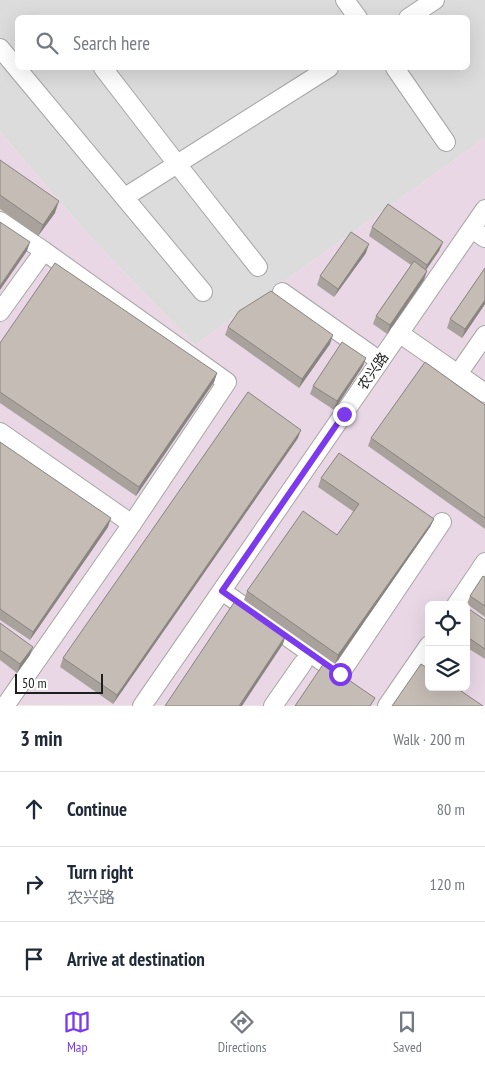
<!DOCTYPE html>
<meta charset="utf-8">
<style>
:root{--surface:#fff;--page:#f6f6f7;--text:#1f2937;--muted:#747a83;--line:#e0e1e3;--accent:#7c3aed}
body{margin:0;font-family:"PT Sans Narrow","Noto Sans SC",sans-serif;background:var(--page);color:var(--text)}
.controls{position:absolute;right:15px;bottom:15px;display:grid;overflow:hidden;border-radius:8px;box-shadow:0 5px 20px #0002}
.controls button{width:45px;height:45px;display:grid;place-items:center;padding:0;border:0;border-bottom:1px solid var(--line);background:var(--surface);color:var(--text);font:25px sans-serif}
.scale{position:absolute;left:15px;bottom:12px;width:88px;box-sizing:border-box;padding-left:5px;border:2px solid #1f1f1f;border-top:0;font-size:14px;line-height:18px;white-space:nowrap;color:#1f1f1f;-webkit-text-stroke:4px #fff;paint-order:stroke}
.stop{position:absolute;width:15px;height:15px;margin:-11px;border:4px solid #7c3aed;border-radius:50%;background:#fff}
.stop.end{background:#7c3aed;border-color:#fff;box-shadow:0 1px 5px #0008}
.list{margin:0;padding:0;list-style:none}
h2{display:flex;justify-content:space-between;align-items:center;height:65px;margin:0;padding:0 20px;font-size:21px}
h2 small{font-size:16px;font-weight:400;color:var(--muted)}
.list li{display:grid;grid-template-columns:32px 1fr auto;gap:15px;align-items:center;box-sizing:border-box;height:75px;padding:0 20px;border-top:1px solid var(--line)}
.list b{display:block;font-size:19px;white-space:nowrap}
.list p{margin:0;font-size:16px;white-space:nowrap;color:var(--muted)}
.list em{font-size:16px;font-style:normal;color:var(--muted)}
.icon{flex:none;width:28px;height:28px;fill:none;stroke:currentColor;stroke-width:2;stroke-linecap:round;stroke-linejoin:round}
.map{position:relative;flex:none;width:485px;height:706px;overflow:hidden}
.search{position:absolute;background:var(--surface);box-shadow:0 5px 20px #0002;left:15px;right:15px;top:15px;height:55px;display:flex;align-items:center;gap:12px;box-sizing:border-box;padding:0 18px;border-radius:8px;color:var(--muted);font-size:19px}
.sheet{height:290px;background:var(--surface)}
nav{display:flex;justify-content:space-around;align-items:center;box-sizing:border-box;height:70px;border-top:1px solid var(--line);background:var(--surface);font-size:14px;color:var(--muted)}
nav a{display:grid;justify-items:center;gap:2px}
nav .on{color:var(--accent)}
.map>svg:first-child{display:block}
.residential{fill:#dddcdc;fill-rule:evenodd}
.industrial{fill:#e9d7e6;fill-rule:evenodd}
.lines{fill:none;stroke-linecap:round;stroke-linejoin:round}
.minor-casing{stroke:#a6a6a6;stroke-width:20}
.minor{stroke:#fff;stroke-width:18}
.wall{fill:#a9a29c}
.shaded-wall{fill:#89847f}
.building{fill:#c4bcb5;stroke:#89847f}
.route{stroke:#7c3aed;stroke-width:6}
.labels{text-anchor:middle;stroke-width:5;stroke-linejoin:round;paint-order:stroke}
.street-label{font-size:14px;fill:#1f1f1f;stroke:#fff}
</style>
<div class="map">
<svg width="485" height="706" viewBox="0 0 485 706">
<rect width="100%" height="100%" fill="#f0ece5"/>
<path class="residential" d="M0,0H485V138L195,345L93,240L0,132ZM18,18H468V68H18Z"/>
<path class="industrial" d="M0,132L93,240L195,345L485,138V706L0,705ZM429,605H466V687H429Z"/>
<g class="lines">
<g class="minor-casing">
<g id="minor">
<polyline points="345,0 358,18"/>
<polyline points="408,18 435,0"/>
<polyline points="0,48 203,292"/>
<polyline points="103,68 177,164 258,267"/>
<polyline points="395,68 446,142"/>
<polyline points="125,197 329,68"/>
<polyline points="0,221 44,251"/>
<polyline points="472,229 485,238"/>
<polyline points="282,292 380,361"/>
<polyline points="0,312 44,251 227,382 132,524"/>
<polyline points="399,333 485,393"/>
<polyline points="458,374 485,335"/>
<polyline points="0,432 132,524 5,706"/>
<polyline points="222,591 340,674 442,522"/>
<polyline points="456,605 485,562"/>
<polyline points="142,706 485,209"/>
<polyline points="273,706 303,663"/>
<polyline points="387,706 429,645"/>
</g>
</g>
<use href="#minor" class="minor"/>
</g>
<g class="wall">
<polygon points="0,160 55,213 38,236 0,209"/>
<polygon points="372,227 443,242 439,251 426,270 424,280 387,334 373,324 376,316 411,265 369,236"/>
<polygon points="366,253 334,297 317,285 320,276"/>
<polygon points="485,268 485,304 462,338 447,328 450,319"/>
<polygon points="228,327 330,344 299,388 225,335"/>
<polygon points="0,343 217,373 214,382 136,496 0,403"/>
<polygon points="363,366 334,410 310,394 313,386"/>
<polygon points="485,405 485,529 368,446 371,438"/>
<polygon points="298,438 113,704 60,667 63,658"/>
<polygon points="0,442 108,527 30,640 0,620"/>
<polygon points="321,478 434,519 430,527 335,664 244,600 247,591 337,535 354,512 318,487"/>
<polygon points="485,577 485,617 467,604 470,596"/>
<polygon points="466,607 485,620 485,659 466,647"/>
<polygon points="0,623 30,655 17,673 0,660"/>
</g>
<g class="shaded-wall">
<polygon points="59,201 55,213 38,236 43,225"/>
<polygon points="30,242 27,251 0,290 0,286"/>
<polygon points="443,242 439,251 423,274 427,265"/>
<polygon points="369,244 366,253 334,297 338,289"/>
<polygon points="427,271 424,280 387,334 390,325"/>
<polygon points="485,300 485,304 462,338 465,329"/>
<polygon points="333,335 330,344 299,388 302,379"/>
<polygon points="366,358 363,366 334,410 337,401"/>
<polygon points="217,373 214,382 136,496 139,487"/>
<polygon points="301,430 298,438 113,704 117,695"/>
<polygon points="111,518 108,527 30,640 33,632"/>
<polygon points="434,519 430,527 335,664 338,655"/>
<polygon points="286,635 283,644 242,706 239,706"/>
<polygon points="33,647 30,655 17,673 20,664"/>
</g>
<g class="building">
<polygon points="0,160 59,201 43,225 0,195"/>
<polygon points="388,204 443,242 427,265 372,227"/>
<polygon points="0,222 30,242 0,286"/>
<polygon points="351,232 369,244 338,289 320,276"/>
<polygon points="414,261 427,271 390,325 376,316"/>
<polygon points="55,263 217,373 139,487 0,392 0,343"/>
<polygon points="485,268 485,300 465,329 450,319"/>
<polygon points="271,291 333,335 302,379 228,327 239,311"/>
<polygon points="342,342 366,358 337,401 313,386"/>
<polygon points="425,362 485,405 485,518 371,438"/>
<polygon points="248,392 301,430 117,695 63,658"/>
<polygon points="0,442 111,518 33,632 0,609"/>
<polygon points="339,453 434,519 338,655 247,591 303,511 337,535 359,504 321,478"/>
<polygon points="483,576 485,577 485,606 470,596"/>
<polygon points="235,601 286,635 239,706 165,706"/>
<polygon points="466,607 485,620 485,649 466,636"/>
<polygon points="0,623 33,647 20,664 0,650"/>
<polygon points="324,663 375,698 370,706 295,706"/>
<polygon points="421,664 429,669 429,687 455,687 483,706 392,706"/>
</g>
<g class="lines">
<polyline class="route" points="340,674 222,591 344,414"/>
</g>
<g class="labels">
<g class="street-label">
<text transform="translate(373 371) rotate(-55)" y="5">农兴路</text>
</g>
</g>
</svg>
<div class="controls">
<button><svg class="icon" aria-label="locate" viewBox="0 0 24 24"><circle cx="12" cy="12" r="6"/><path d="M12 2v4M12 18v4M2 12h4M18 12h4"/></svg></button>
<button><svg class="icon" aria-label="layers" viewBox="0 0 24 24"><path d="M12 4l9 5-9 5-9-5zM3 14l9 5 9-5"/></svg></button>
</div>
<div class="scale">50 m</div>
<div class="stop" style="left:340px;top:674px"></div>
<div class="stop end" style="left:344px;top:414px"></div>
<div class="search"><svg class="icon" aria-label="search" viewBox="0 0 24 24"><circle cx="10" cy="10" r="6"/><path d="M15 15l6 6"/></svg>Search here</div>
</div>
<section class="sheet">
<h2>3 min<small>Walk · 200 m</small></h2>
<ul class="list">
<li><svg class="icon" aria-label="ahead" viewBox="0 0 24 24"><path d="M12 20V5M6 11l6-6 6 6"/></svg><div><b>Continue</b></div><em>80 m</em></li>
<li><svg class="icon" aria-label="right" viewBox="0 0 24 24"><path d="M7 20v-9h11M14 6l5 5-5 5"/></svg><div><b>Turn right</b><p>农兴路</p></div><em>120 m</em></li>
<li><svg class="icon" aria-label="arrive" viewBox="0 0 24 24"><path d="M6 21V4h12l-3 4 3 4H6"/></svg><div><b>Arrive at destination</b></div></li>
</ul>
</section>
<nav>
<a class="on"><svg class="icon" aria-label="map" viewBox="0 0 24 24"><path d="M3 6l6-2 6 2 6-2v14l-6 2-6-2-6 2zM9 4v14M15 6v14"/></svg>Map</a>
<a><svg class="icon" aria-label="directions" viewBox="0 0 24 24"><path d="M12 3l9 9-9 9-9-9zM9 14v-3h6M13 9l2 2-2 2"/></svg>Directions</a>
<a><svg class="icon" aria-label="saved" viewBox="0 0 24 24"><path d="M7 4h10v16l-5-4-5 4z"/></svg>Saved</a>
</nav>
